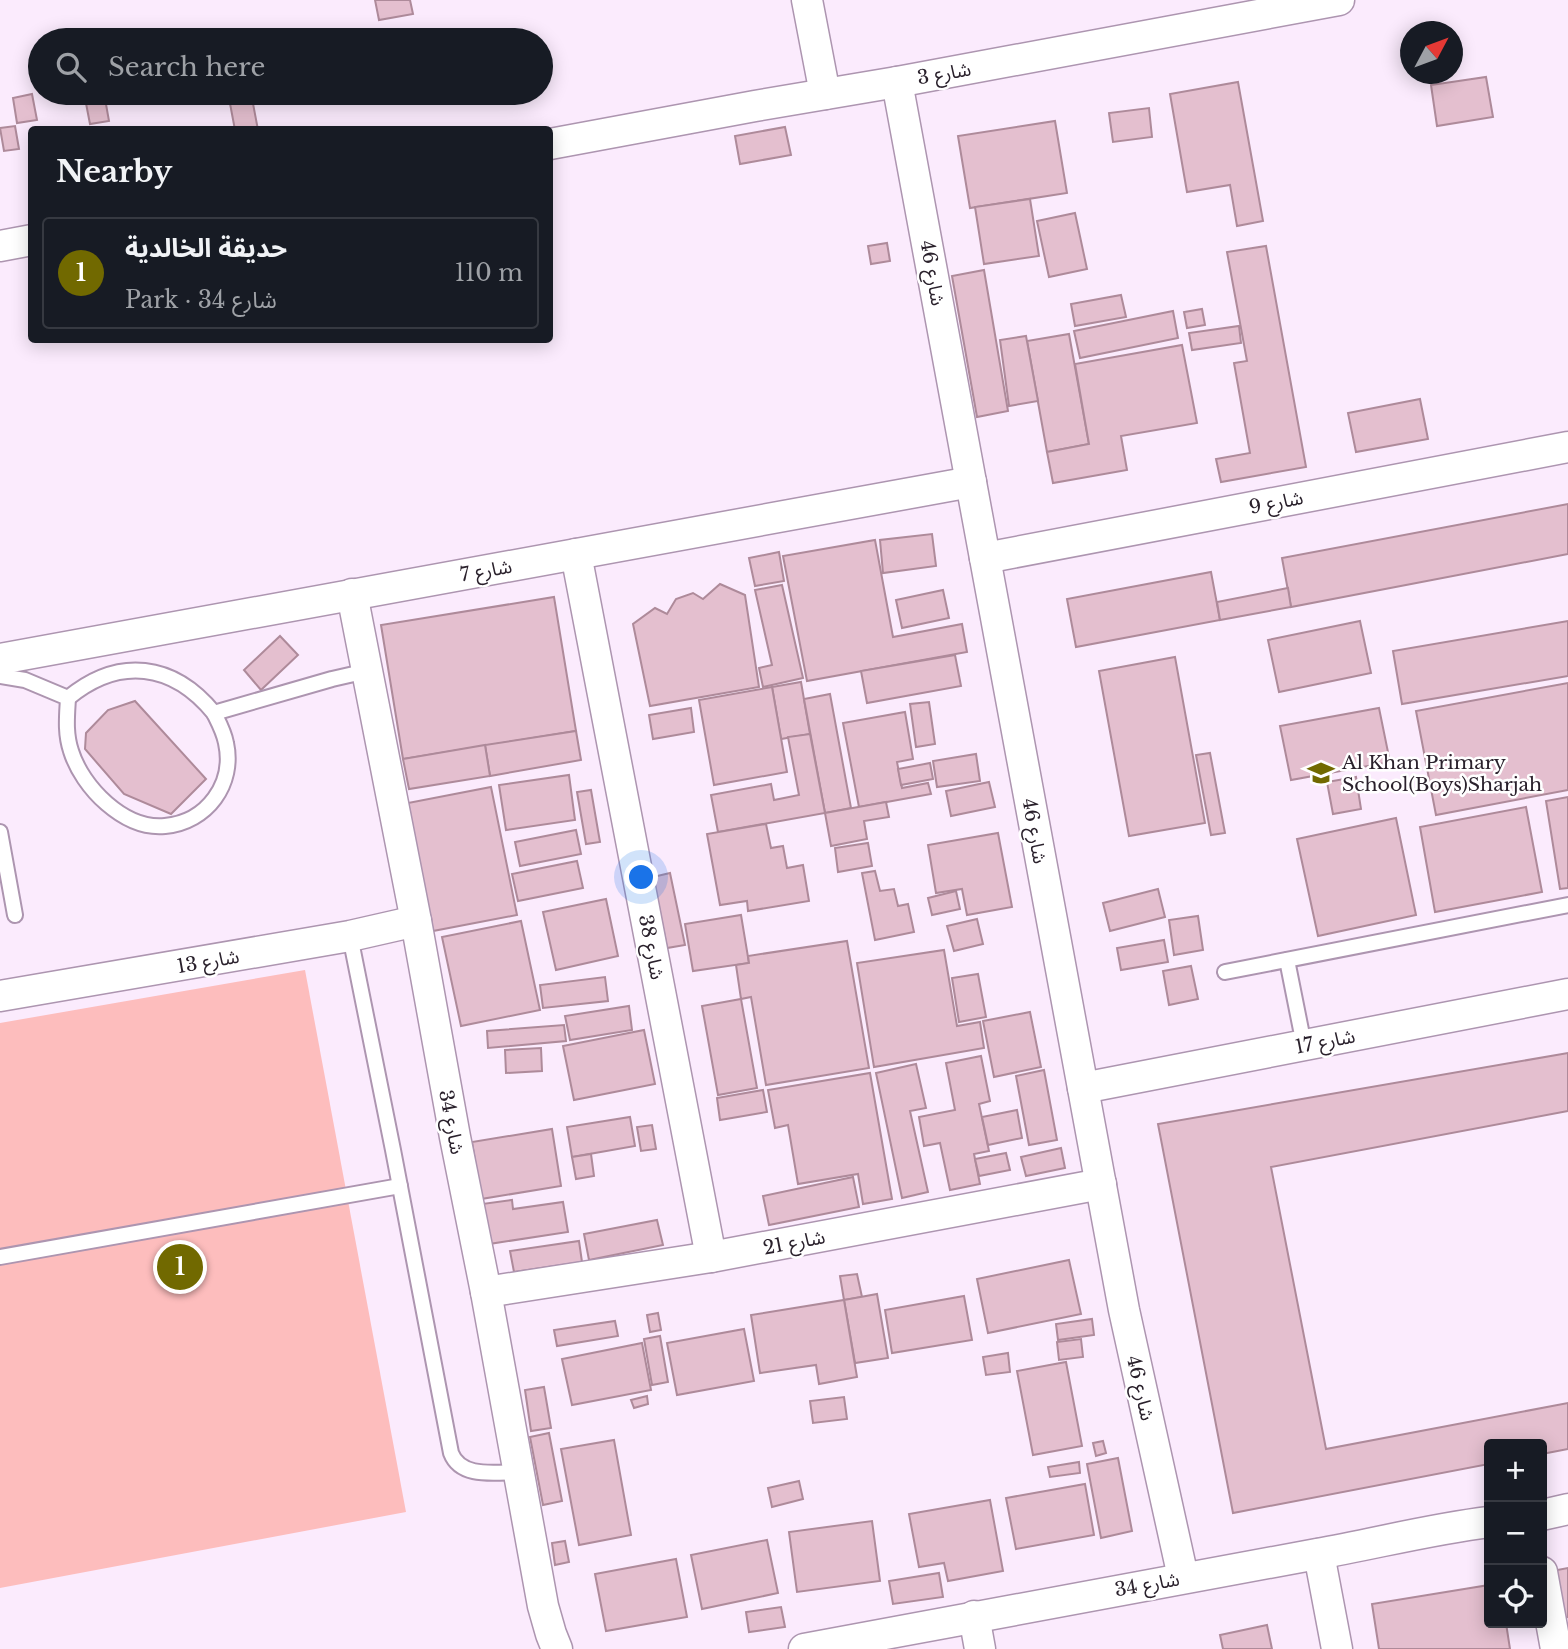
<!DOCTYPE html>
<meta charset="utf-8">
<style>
:root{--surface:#171b24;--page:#20242c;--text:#f1f3f6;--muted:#9ea1a6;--line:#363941;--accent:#716900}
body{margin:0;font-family:"Libre Baskerville","Noto Sans Arabic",serif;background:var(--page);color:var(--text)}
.controls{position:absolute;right:21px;bottom:21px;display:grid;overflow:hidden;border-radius:7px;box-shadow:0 4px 18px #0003}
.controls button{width:63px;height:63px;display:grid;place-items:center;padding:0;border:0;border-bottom:2px solid var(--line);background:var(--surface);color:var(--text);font:35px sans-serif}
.compass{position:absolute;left:1400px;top:21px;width:63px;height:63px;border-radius:50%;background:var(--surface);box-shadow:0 4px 18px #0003;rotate:49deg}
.you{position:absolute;left:642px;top:878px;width:24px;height:24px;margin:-18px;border:5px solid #fff;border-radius:50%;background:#1a73e8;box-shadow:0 0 0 10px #1a73e833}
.badge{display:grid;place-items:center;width:46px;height:46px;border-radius:50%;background:var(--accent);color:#fff;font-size:23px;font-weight:700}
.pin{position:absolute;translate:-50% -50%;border:4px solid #fff;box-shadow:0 2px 7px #0006}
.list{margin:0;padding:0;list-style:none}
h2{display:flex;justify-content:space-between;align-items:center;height:91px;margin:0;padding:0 28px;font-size:30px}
h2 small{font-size:23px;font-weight:400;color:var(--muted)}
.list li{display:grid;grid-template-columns:46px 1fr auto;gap:21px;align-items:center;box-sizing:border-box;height:112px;margin:0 14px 14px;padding:0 14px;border:2px solid var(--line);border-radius:7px}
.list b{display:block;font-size:26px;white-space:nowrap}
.list p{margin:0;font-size:23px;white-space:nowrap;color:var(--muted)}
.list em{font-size:23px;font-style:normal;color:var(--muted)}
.icon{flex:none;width:38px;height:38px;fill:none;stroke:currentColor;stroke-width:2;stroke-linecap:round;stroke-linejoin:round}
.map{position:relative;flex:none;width:1568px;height:1649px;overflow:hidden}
.search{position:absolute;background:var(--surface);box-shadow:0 4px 18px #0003;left:28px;top:28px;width:525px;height:77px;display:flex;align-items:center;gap:18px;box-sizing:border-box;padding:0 24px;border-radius:38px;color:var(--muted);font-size:26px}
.panel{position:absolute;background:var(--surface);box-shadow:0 4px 18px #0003;left:28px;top:126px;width:525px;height:217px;border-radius:7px}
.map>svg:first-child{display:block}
.green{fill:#fdbdbd}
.building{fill:#e4bfcf;stroke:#ae8a9a;stroke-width:2}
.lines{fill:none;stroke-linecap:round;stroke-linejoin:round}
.lane-casing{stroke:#ad95b0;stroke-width:18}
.street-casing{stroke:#ad95b0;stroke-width:33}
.lane{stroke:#fff;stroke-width:14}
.street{stroke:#fff;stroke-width:30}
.labels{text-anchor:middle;stroke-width:5;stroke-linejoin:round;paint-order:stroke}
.street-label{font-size:19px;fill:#2a212c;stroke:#fff}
.poi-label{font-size:19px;fill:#2a212c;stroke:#fff;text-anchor:start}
</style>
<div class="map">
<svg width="1568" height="1649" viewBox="0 0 1568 1649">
<rect width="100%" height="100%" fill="#fbebfd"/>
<polygon class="green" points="305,970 406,1512 0,1588 0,1023"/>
<g class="building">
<polygon points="375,0 410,0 413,14 379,20"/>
<polygon points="235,31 237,40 220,40 218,34"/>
<polygon points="1486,77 1493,117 1437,126 1431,85"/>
<polygon points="1238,82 1263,221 1237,226 1230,185 1187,192 1170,94"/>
<polygon points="84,93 104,93 109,121 90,124"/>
<polygon points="199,93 216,93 217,100 201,103"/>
<polygon points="228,93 251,93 258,130 235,130"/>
<polygon points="32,94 37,120 17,123 13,98"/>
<polygon points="1149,108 1152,137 1113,142 1109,113"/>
<polygon points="1055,121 1067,193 970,208 958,136"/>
<polygon points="15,126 19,149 4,151 0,128"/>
<polygon points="785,127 791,155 740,164 735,136"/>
<polygon points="1030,199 1039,256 984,264 975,207"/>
<polygon points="1075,213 1087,269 1049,277 1037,221"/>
<polygon points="887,243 890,261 871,264 868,246"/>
<polygon points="1266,246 1306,467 1221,482 1216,459 1250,453 1234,363 1247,361 1227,252"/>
<polygon points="984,270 1008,411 977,417 952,276"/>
<polygon points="1121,295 1126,317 1075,326 1071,304"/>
<polygon points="1202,309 1205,325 1187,328 1184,312"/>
<polygon points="1173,311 1178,338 1080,358 1074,331"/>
<polygon points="1239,326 1241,343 1192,350 1189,333"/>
<polygon points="1069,334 1089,444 1047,452 1027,341"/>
<polygon points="1026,336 1038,401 1009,406 1000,340"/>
<polygon points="1182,345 1197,423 1121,436 1127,470 1053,483 1047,452 1089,444 1075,364"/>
<polygon points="1420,399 1428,439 1356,452 1348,413"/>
<polygon points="1568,504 1568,554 1291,607 1282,558"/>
<polygon points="932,534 936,566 883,573 880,540"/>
<polygon points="875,540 893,637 962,624 967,652 807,681 783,556"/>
<polygon points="779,552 784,581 755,586 749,558"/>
<polygon points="1211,572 1220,620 1076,647 1067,599"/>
<polygon points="720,584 745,595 759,687 650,706 633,624 655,608 667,614 676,599 693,593 703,599"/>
<polygon points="782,585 803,678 763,687 759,668 772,665 755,590"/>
<polygon points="1288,588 1291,607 1220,620 1217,602"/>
<polygon points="943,590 949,618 902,628 896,600"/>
<polygon points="554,597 576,731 403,759 381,625"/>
<polygon points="1360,621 1371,673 1279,692 1268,640"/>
<polygon points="1568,621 1568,676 1402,704 1393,651"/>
<polygon points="280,636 298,655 261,690 244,670"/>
<polygon points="955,655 961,686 867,703 861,671"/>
<polygon points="1175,657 1205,823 1129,836 1099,671"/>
<polygon points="801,682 810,734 781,739 772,687"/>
<polygon points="1568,683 1568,790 1436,815 1416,711"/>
<polygon points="772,687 787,772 714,785 699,700"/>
<polygon points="830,694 851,808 825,813 804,699"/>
<polygon points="135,701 206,779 171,814 124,794 85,749 86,733 108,710"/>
<polygon points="929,702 935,744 916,747 910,704"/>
<polygon points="691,708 694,732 653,739 649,715"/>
<polygon points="1379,708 1390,762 1291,780 1280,726"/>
<polygon points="905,712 913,759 897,762 902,788 928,783 931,794 859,807 843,723"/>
<polygon points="576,731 581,760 490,776 485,745"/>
<polygon points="810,734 825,813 718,832 711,795 771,784 774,800 799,795 788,737"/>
<polygon points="485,745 490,776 409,789 403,759"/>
<polygon points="1210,753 1225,833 1211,835 1196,755"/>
<polygon points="976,754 980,781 937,787 933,761"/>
<polygon points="930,763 933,779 901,785 898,769"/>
<polygon points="569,775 575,820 506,830 499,785"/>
<polygon points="1356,777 1361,809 1333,814 1327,782"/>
<polygon points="989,782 995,807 951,816 946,791"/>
<polygon points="491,787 517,915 433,931 408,803"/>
<polygon points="591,790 600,842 586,844 577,792"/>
<polygon points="1568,797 1568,888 1560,889 1546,801"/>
<polygon points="886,802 889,817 864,821 867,839 831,846 825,813"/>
<polygon points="1526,807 1542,892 1435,912 1420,827"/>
<polygon points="1396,818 1416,915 1318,936 1297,839"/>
<polygon points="766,824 771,848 783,846 787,868 803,865 809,901 748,911 747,901 720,905 707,834"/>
<polygon points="576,830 581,854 520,866 515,842"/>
<polygon points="998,833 1012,907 967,915 962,889 936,893 928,845"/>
<polygon points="868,843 872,866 838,872 835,848"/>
<polygon points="577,861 583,888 518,901 512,874"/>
<polygon points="875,871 880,891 894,889 898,906 908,904 914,932 875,940 862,873"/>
<polygon points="670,873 685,945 667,948 653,877"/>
<polygon points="1158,889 1165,917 1110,931 1103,903"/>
<polygon points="956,891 960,909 932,915 928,898"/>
<polygon points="606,899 618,956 556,970 543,912"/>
<polygon points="741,915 749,963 693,971 685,924"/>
<polygon points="1198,916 1203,950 1174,955 1169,920"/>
<polygon points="977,919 983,944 954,951 947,926"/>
<polygon points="521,921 540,1010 461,1026 442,937"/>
<polygon points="1164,940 1168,962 1121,970 1117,948"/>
<polygon points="847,941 869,1068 766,1085 751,997 741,999 736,965 749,963 748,956"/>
<polygon points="944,950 957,1026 980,1022 984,1048 874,1067 857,963"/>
<polygon points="1191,966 1198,999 1169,1005 1163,971"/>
<polygon points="978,974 986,1017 959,1022 952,978"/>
<polygon points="605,977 608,1001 543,1008 540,985"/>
<polygon points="741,999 757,1088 718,1095 702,1006"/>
<polygon points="629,1006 632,1030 570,1040 565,1016"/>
<polygon points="1030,1012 1041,1067 994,1077 983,1021"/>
<polygon points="564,1025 566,1041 488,1048 487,1031"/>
<polygon points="644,1030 655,1084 574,1100 563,1046"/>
<polygon points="541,1048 542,1071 506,1073 505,1050"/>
<polygon points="1568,1053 1568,1111 1271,1167 1326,1449 1568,1403 1568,1449 1542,1454 1542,1444 1489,1444 1489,1464 1233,1513 1158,1124"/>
<polygon points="981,1056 990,1101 979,1104 989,1151 974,1154 980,1184 950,1190 940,1143 924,1146 919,1117 955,1110 946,1063"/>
<polygon points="916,1064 926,1108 910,1111 928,1192 902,1198 876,1073"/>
<polygon points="1044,1070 1057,1140 1029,1145 1016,1076"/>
<polygon points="870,1073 892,1199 863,1204 858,1174 798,1184 788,1125 775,1128 768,1090"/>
<polygon points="763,1090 767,1112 720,1120 717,1098"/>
<polygon points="1017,1110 1022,1138 988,1145 982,1117"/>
<polygon points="630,1117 635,1146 572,1157 567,1127"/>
<polygon points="652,1125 656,1149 641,1151 637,1127"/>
<polygon points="552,1129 561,1186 481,1199 472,1142"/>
<polygon points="1061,1148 1065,1168 1026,1176 1021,1157"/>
<polygon points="1006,1153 1010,1170 979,1176 975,1159"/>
<polygon points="591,1154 594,1176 576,1179 572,1157"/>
<polygon points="853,1177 859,1207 769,1225 763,1196"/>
<polygon points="512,1200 513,1209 563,1202 568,1232 489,1244 482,1204"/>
<polygon points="657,1220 663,1245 589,1260 584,1234"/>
<polygon points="579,1241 582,1262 514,1272 510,1251"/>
<polygon points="1069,1260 1081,1314 988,1333 977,1279"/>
<polygon points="857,1274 862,1297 844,1300 840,1276"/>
<polygon points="877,1294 888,1358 855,1363 844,1300"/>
<polygon points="964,1296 972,1340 892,1353 885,1310"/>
<polygon points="844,1300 857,1377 819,1384 816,1365 760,1373 751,1315"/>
<polygon points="658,1313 661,1330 650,1332 647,1315"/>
<polygon points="1092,1319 1094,1335 1058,1340 1056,1324"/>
<polygon points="615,1321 618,1336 557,1346 554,1330"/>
<polygon points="744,1329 754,1381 677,1395 667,1343"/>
<polygon points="660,1336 668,1382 652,1385 644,1339"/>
<polygon points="1081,1339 1083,1357 1059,1360 1057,1342"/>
<polygon points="642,1343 651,1390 572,1405 562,1359"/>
<polygon points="1008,1353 1010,1372 986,1375 983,1357"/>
<polygon points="1066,1362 1082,1446 1033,1455 1017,1371"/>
<polygon points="544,1387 551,1428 531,1431 525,1390"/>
<polygon points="647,1396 648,1404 634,1408 631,1400"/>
<polygon points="844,1397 847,1419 813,1423 810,1401"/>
<polygon points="549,1433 562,1501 543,1505 530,1437"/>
<polygon points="614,1440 631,1535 579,1545 561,1449"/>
<polygon points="1103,1441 1106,1453 1096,1456 1093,1443"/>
<polygon points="1118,1458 1132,1531 1101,1538 1087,1464"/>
<polygon points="1079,1462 1080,1473 1050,1477 1048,1467"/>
<polygon points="799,1481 803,1499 772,1507 768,1488"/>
<polygon points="1085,1484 1094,1535 1016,1549 1006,1498"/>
<polygon points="990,1500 1003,1571 948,1581 944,1563 919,1567 909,1514"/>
<polygon points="872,1521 880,1581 797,1592 789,1532"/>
<polygon points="767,1540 778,1593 702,1609 691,1555"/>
<polygon points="565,1541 569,1562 555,1565 552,1543"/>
<polygon points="676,1559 687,1617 606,1631 595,1574"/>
<polygon points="1568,1568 1568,1617 1561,1619 1552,1571"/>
<polygon points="939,1573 943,1597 893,1604 889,1581"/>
<polygon points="1489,1585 1489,1623 1506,1623 1510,1649 1379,1649 1372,1604"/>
<polygon points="781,1607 785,1627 749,1632 746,1612"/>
<polygon points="1267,1625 1272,1649 1223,1649 1220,1635"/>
</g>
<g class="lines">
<g class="lane-casing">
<g id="lane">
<path d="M0,676L25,680L68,698C67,716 65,733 71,751C82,787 124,830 165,826C207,822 235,784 226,743C224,732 219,723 214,713"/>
<path d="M68,698C119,656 173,663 214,713L332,679L367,671"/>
<polyline points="0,832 15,915"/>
<path d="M350,936L393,1150L451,1453C461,1479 496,1472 519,1472"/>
<polyline points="1287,960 1304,1045"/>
<polyline points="1225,972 1568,905"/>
<polyline points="0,1257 400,1186"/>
</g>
</g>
<g class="street-casing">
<g id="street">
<polyline points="807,0 825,94"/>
<polyline points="897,82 1124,1310 1183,1577"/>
<polyline points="550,144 755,106 897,82 1339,0"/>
<polyline points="0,246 32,240"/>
<polyline points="576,554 711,1257"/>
<polyline points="985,558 1568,447"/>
<polyline points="352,594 416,921 455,1137 486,1292 543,1606 551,1634 557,1649"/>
<polyline points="0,659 971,482"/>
<polyline points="0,996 350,936 416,921"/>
<polyline points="1083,1088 1568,994"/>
<polyline points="486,1292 711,1257 1101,1184"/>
<polyline points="1542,1515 1568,1509"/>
<polyline points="1319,1554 1337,1649"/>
<polyline points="1542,1572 1556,1649"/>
<polyline points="974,1616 980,1649"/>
<path d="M804,1649C975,1616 1146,1585 1317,1554C1374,1544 1431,1529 1489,1522"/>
</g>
</g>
<use href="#lane" class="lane"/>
<use href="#street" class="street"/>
</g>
<defs>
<g id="school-bare" transform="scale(2.1)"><path d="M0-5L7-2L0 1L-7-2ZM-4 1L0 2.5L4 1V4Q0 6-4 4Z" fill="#716900" stroke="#fff" stroke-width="2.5" paint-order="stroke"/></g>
</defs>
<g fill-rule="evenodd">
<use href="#school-bare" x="1321" y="773"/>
</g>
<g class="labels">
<g class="street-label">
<text transform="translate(944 73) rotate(-10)" y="7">شارع 3</text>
<text transform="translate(933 273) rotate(80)" y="7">شارع 46</text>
<text transform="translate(1276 502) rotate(-11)" y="7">شارع 9</text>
<text transform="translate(486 570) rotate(-10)" y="7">شارع 7</text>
<text transform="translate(1035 831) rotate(80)" y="7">شارع 46</text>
<text transform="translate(652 947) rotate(79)" y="7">شارع 38</text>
<text transform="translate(208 961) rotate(-10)" y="7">شارع 13</text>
<text transform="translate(1325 1041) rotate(-11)" y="7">شارع 17</text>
<text transform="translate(452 1122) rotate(79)" y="7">شارع 34</text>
<text transform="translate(794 1242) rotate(-11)" y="7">شارع 21</text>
<text transform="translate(1141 1388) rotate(77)" y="7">شارع 46</text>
<text transform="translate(1147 1584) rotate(-10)" y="7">شارع 34</text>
</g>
<g class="poi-label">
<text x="1342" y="769">Al Khan Primary<tspan x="1342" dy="22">School(Boys)Sharjah</tspan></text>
</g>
</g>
</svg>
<div class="controls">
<button>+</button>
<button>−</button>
<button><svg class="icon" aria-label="locate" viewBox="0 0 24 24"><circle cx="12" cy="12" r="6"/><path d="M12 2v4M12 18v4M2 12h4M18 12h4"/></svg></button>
</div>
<svg class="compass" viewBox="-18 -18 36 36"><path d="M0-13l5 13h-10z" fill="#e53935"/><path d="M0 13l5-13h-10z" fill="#9ea1a6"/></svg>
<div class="you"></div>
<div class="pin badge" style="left:180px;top:1267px">1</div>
<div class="search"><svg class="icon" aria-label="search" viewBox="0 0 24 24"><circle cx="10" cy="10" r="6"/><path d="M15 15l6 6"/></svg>Search here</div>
<section class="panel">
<h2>Nearby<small></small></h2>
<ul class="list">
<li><span class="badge">1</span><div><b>حديقة الخالدية</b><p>Park · شارع 34</p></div><em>110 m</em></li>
</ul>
</section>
</div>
